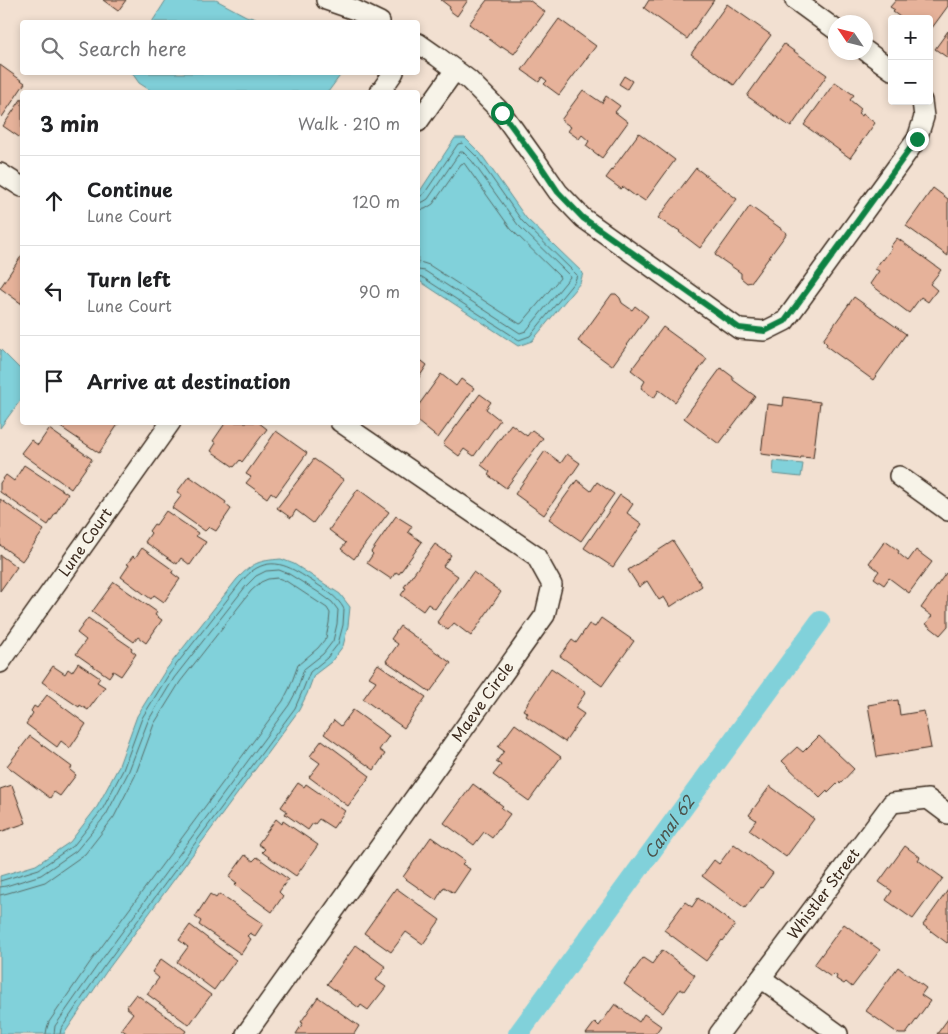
<!DOCTYPE html>
<meta charset="utf-8">
<style>
:root{--surface:#fff;--page:#f6f6f6;--text:#202124;--muted:#757577;--line:#e0e0e0}
body{margin:0;font-family:"Playpen Sans",sans-serif;background:var(--page);color:var(--text)}
.controls{position:absolute;right:15px;top:15px;display:grid;overflow:hidden;border-radius:5px;box-shadow:0 2px 8px #0003}
.controls button{width:45px;height:45px;display:grid;place-items:center;padding:0;border:0;border-bottom:1px solid var(--line);background:var(--surface);color:var(--text);font:25px sans-serif}
.compass{position:absolute;left:828px;top:15px;width:45px;height:45px;border-radius:50%;background:var(--surface);box-shadow:0 2px 8px #0003;rotate:305deg}
.stop{position:absolute;width:15px;height:15px;margin:-11px;border:4px solid #0b8043;border-radius:50%;background:#fff}
.stop.end{background:#0b8043;border-color:#fff;box-shadow:0 1px 5px #0008}
.list{margin:0;padding:0;list-style:none}
h2{display:flex;justify-content:space-between;align-items:center;height:65px;margin:0;padding:0 20px;font-size:21px}
h2 small{font-size:16px;font-weight:400;color:var(--muted)}
.list li{display:grid;grid-template-columns:32px 1fr auto;gap:15px;align-items:center;box-sizing:border-box;height:90px;padding:0 20px;border-top:1px solid var(--line)}
.list b{display:block;font-size:19px;white-space:nowrap}
.list p{margin:0;font-size:16px;white-space:nowrap;color:var(--muted)}
.list em{font-size:16px;font-style:normal;color:var(--muted)}
.icon{flex:none;width:28px;height:28px;fill:none;stroke:currentColor;stroke-width:2;stroke-linecap:round;stroke-linejoin:round}
.map{position:relative;flex:none;width:948px;height:1034px;overflow:hidden}
.search{position:absolute;background:var(--surface);box-shadow:0 2px 8px #0003;left:20px;top:20px;width:400px;height:55px;display:flex;align-items:center;gap:12px;box-sizing:border-box;padding:0 18px;border-radius:5px;color:var(--muted);font-size:19px}
.panel{position:absolute;background:var(--surface);box-shadow:0 2px 8px #0003;left:20px;top:90px;width:400px;height:335px;border-radius:5px}
.map>svg:first-child{display:block}
.water{fill:#81d1da;stroke:#658e8f}
.lines{fill:none;stroke-linecap:round;stroke-linejoin:round}
.shore{stroke:#576d69;stroke-width:1}
.canal{stroke:#81d1da;stroke-width:20}
.building{fill:#e6b29a;stroke:#3b2a1e}
.minor-casing{stroke:#3b2a1e;stroke-width:22}
.minor{stroke:#f7f3e8;stroke-width:19}
.route{stroke:#0b8043;stroke-width:6}
.labels{text-anchor:middle;stroke-width:4.5;stroke-linejoin:round;paint-order:stroke}
.street-label{font-size:15px;fill:#3b2a1e;stroke:#f7f3e8}
.water-label{font-size:16px;font-style:italic;fill:#4c544d;stroke:#f7f3e8}
</style>
<div class="map">
<svg width="948" height="1034" viewBox="0 0 948 1034">
<rect width="100%" height="100%" fill="#f2e0d1"/>
<filter id="ink" filterUnits="userSpaceOnUse"><feTurbulence type="fractalNoise" baseFrequency=".02" numOctaves="2"/><feDisplacementMap in="SourceGraphic" scale="10" xChannelSelector="R" yChannelSelector="G"/><feConvolveMatrix kernelMatrix="1 2 1 2 8 2 1 2 1" color-interpolation-filters="sRGB"/></filter>
<g filter="url(#ink)">
<g class="water">
<polygon points="166,0 216,0 246,16 266,22 152,22"/>
<polygon points="132,73 342,73 328,92 153,92 139,83"/>
<polygon points="455,138 465,138 481,154 526,218 583,273 580,283 532,341 518,346 418,280 418,194"/>
<polygon points="0,349 22,371 22,398 0,428"/>
<polygon points="774,461 803,464 801,477 773,474"/>
<path d="M281,559L294,564L340,594L350,607L348,626L343,646L331,662L314,675L307,694L299,710L106,972L64,1034H0V876L36,865L70,842L97,807L118,768L137,716L165,671L237,579C254,562 258,561 281,559Z"/>
</g>
<g class="lines">
<g class="shore">
<polyline points="418,196 421,196 424,194 458,144 463,143 477,157 522,221 577,275 575,281 530,336 519,340 422,277 418,276"/>
<polyline points="418,203 423,202 428,199 460,152 463,152 472,161 518,225 569,275 570,277 526,331 520,333 425,271 418,270"/>
<polyline points="418,210 425,209 433,204 461,164 464,163 511,229 559,276 560,278 522,323 520,324 429,265 423,263 418,262"/>
<path d="M0,881L39,869L74,845L102,810L123,770L142,718L169,674L241,582C244,579 248,574 252,571C274,555 293,569 312,581C324,589 337,596 344,609L343,625L338,644L327,658L310,672L302,692L295,708L102,969L61,1029L60,1034"/>
<polyline points="0,887 6,886 41,875 76,851 106,815 128,773 148,721 174,678 246,586 256,576 266,571 279,570 289,574 318,592 332,602 338,610 337,624 333,641 323,654 304,669 297,690 289,705 97,966 55,1026 54,1034"/>
<polyline points="0,895 8,893 45,882 85,854 114,817 135,776 154,724 180,682 251,591 261,582 268,579 278,578 286,581 327,608 330,613 329,623 326,638 318,648 298,665 290,687 283,701 91,961 49,1022 47,1028 46,1034"/>
</g>
<path class="canal" id="s1" d="M518,1034L820,621"/>
</g>
<g class="building">
<polygon points="103,0 126,0 118,11"/>
<polygon points="441,0 468,0 457,16 449,10 450,7"/>
<polygon points="487,0 529,0 545,12 514,54 502,46 501,48 489,39 490,38 480,31 480,32 469,24"/>
<polygon points="649,0 714,0 687,39 644,8"/>
<polygon points="896,0 948,0 948,6 929,32 929,19 903,19 893,12 895,10 890,7"/>
<polygon points="727,4 771,35 734,85 691,54"/>
<polygon points="559,19 596,46 559,95 544,84 547,81 542,77 539,82 522,70"/>
<polygon points="948,31 948,58 935,49"/>
<polygon points="784,44 827,75 791,127 747,96"/>
<polygon points="0,65 25,83 2,117 0,115"/>
<polygon points="624,76 632,81 627,89 619,84"/>
<polygon points="835,82 854,95 850,100 861,109 858,113 862,116 863,114 875,123 850,158 804,125"/>
<polygon points="583,90 602,103 606,96 620,106 615,112 628,122 602,158 586,146 589,141 582,135 579,139 568,131 571,127 561,120"/>
<polygon points="22,98 22,139 3,126"/>
<polygon points="639,133 675,160 645,201 636,195 635,196 623,187 621,189 606,178"/>
<polygon points="696,168 737,199 700,248 679,232 680,231 675,228 674,229 658,218"/>
<polygon points="933,188 948,199 948,256 906,226"/>
<polygon points="750,206 787,233 751,282 747,283 741,278 741,273 715,255"/>
<polygon points="897,238 941,270 930,284 937,290 928,302 921,297 909,313 870,284 879,271 875,269 882,259 883,260 892,248 890,247"/>
<polygon points="22,255 22,304 0,288"/>
<polygon points="612,294 616,294 620,298 622,303 632,310 635,306 648,316 612,366 578,341"/>
<polygon points="854,297 906,334 873,380 826,346 827,344 823,340"/>
<polygon points="663,327 707,359 675,402 659,390 654,398 641,388 645,381 631,370"/>
<polygon points="418,358 427,365 418,379"/>
<polygon points="721,368 733,377 733,380 755,396 719,444 684,418"/>
<polygon points="441,374 456,386 461,379 474,388 438,438 418,422 418,406"/>
<polygon points="480,394 491,402 486,409 500,420 474,456 464,449 459,456 443,444"/>
<polygon points="784,397 820,402 813,458 801,457 800,459 761,454 767,404 783,406"/>
<polygon points="61,422 118,422 119,423 99,453 59,426"/>
<polygon points="226,422 258,422 267,429 242,462 240,460 234,467 211,451 216,443 213,441"/>
<polygon points="511,424 527,436 532,430 543,438 506,488 488,475 490,472 481,465"/>
<polygon points="49,429 92,459 71,489 21,453 31,440 38,445"/>
<polygon points="276,431 307,453 276,496 271,492 267,498 246,483 251,477 246,474"/>
<polygon points="545,451 561,463 567,454 580,463 544,515 515,494"/>
<polygon points="314,459 344,480 313,523 296,510 291,518 277,508"/>
<polygon points="24,465 68,494 48,525 0,492 0,483 6,475 14,481"/>
<polygon points="189,476 226,502 225,504 231,509 216,531 209,527 205,531 172,508 182,495 177,492"/>
<polygon points="577,480 591,491 597,482 614,494 581,541 549,519"/>
<polygon points="358,489 389,512 354,559 341,549 346,543 329,530"/>
<polygon points="620,495 633,504 627,513 642,524 613,567 584,548"/>
<polygon points="0,499 44,530 22,561 0,545"/>
<polygon points="166,511 198,533 196,536 206,542 190,565 181,558 177,564 145,542 151,533 149,531 154,524 156,525"/>
<polygon points="396,516 412,526 408,532 422,542 399,574 396,572 391,579 367,563 373,554 371,552"/>
<polygon points="673,541 702,586 670,607 664,597 659,600 647,581 639,587 628,570"/>
<polygon points="885,541 899,551 898,553 908,561 916,550 932,562 909,593 889,578 884,585 874,578 879,571 869,563"/>
<polygon points="435,544 451,555 443,566 458,576 435,609 428,604 423,611 401,595 406,588 404,587"/>
<polygon points="142,548 173,570 172,573 180,579 164,602 154,595 151,599 121,577 129,565 127,564 133,556 135,558"/>
<polygon points="0,555 17,567 0,591"/>
<polygon points="473,572 501,592 471,636 454,623 448,630 437,622"/>
<polygon points="946,573 948,574 948,626 940,635 926,624 932,616 921,608"/>
<polygon points="114,582 157,612 155,615 162,620 146,643 138,637 134,642 92,612"/>
<polygon points="88,618 132,648 131,650 136,654 121,676 113,671 109,677 76,654 86,640 77,633"/>
<polygon points="601,618 634,641 602,686 560,656 572,640 576,643 589,624 595,627"/>
<polygon points="400,626 451,663 430,692 386,661 398,644 391,639"/>
<polygon points="78,663 100,678 97,682 105,687 88,710 80,705 79,707 42,682 53,666 65,674 68,669 72,672"/>
<polygon points="378,664 426,697 404,728 363,699 376,681 369,677"/>
<polygon points="551,668 586,692 575,708 584,714 565,742 526,716 528,713 523,710"/>
<polygon points="47,695 86,724 70,748 61,741 57,747 26,724 33,713 31,711 34,706 37,708"/>
<polygon points="898,700 900,715 924,711 931,748 877,757 868,705"/>
<polygon points="353,710 389,736 379,750 385,754 374,770 324,734 334,720 341,726"/>
<polygon points="515,724 561,757 529,801 493,775 501,765 496,762 504,751 498,747"/>
<polygon points="30,736 72,767 70,770 76,775 60,796 54,792 50,798 7,766"/>
<polygon points="819,736 854,769 840,784 839,782 828,793 827,791 820,798 782,761 797,747 803,752"/>
<polygon points="322,740 370,776 348,806 309,777 320,763 310,756"/>
<polygon points="298,783 304,787 306,784 345,811 333,828 319,819 315,824 313,823 308,830 285,814 287,811 281,807"/>
<polygon points="473,784 503,806 501,808 510,814 492,838 484,832 474,845 444,823"/>
<polygon points="12,785 26,823 0,832 0,789"/>
<polygon points="770,786 814,819 786,857 749,830 756,820 749,815"/>
<polygon points="276,819 282,824 283,821 318,845 296,876 262,852 265,849 258,844"/>
<polygon points="431,837 465,861 462,864 470,869 454,893 444,887 436,900 403,877"/>
<polygon points="734,844 773,873 762,888 761,887 745,908 702,876 714,860 719,864"/>
<polygon points="905,846 920,857 918,860 943,878 913,919 886,900 892,891 879,882"/>
<polygon points="245,855 253,861 257,857 288,879 279,892 283,896 272,912 235,885 237,883 229,877"/>
<polygon points="396,888 440,920 423,944 406,932 391,952 364,933"/>
<polygon points="948,890 948,942 947,943 923,925"/>
<polygon points="210,894 216,898 219,894 263,924 255,936 250,933 247,936 251,939 241,954 199,925 201,921 195,917"/>
<polygon points="698,898 735,925 723,941 722,940 706,961 664,930 685,902 692,907"/>
<polygon points="844,924 880,950 852,987 846,982 844,984 836,979 837,976 834,974 831,977 814,965"/>
<polygon points="190,925 236,960 214,990 177,962 188,947 179,940"/>
<polygon points="356,945 386,967 376,980 386,987 368,1010 361,1005 359,1008 327,984"/>
<polygon points="662,950 695,975 684,991 680,989 663,1013 624,984 643,958 652,964"/>
<polygon points="161,959 211,995 189,1025 147,994 159,978 152,972"/>
<polygon points="898,967 926,988 921,995 930,1001 906,1034 899,1034 866,1011"/>
<polygon points="136,994 186,1031 184,1034 128,1034 121,1029 133,1013 126,1007"/>
<polygon points="318,997 359,1026 354,1034 296,1034 303,1023 301,1022"/>
<polygon points="615,1004 639,1022 644,1014 661,1026 655,1034 586,1034 595,1022 599,1026"/>
<polygon points="948,1019 948,1034 937,1034"/>
</g>
<g class="lines">
<g class="minor-casing">
<g id="minor">
<polyline points="326,0 355,10 380,22"/>
<polyline points="795,0 836,30"/>
<polyline points="418,43 438,57 469,80 502,113 537,162 558,192 583,218 739,329 765,331 785,321 917,139 924,117 922,101"/>
<polyline points="866,51 892,70"/>
<polyline points="380,92 394,72"/>
<polyline points="418,122 455,70"/>
<polyline points="0,173 22,187"/>
<polyline points="899,476 948,511"/>
<path id="s2" d="M0,663L171,422"/>
<polyline points="761,978 838,1034"/>
<path id="s3" d="M246,1034L545,615L552,585L536,556L340,422"/>
<path id="s4" d="M719,1034L892,803L928,799L948,814"/>
</g>
</g>
<use href="#minor" class="minor"/>
</g>
</g>
<g class="lines" filter="url(#ink)">
<polyline class="route" points="502,113 538,162 558,192 583,218 739,328 765,331 785,321 917,139"/>
</g>
<g class="labels">
<g class="street-label">
<text dy="5" stroke="none"><textPath href="#s2" startOffset="148">Lune Court</textPath></text>
<text dy="5" stroke="none"><textPath href="#s3" startOffset="408">Maeve Circle</textPath></text>
<text dy="5" stroke="none"><textPath href="#s4" startOffset="175">Whistler Street</textPath></text>
</g>
<g class="water-label">
<text dy="6" stroke="none"><textPath href="#s1" startOffset="256">Canal 62</textPath></text>
</g>
</g>
</svg>
<div class="controls">
<button>+</button>
<button>−</button>
</div>
<svg class="compass" viewBox="-18 -18 36 36"><path d="M0-13l5 13h-10z" fill="#e53935"/><path d="M0 13l5-13h-10z" fill="#757577"/></svg>
<div class="stop" style="left:502px;top:113px"></div>
<div class="stop end" style="left:917px;top:139px"></div>
<div class="search"><svg class="icon" aria-label="search" viewBox="0 0 24 24"><circle cx="10" cy="10" r="6"/><path d="M15 15l6 6"/></svg>Search here</div>
<section class="panel">
<h2>3 min<small>Walk · 210 m</small></h2>
<ul class="list">
<li><svg class="icon" aria-label="ahead" viewBox="0 0 24 24"><path d="M12 20V5M6 11l6-6 6 6"/></svg><div><b>Continue</b><p>Lune Court</p></div><em>120 m</em></li>
<li><svg class="icon" aria-label="left" viewBox="0 0 24 24"><path d="M17 20v-9H6M10 6l-5 5 5 5"/></svg><div><b>Turn left</b><p>Lune Court</p></div><em>90 m</em></li>
<li><svg class="icon" aria-label="arrive" viewBox="0 0 24 24"><path d="M6 21V4h12l-3 4 3 4H6"/></svg><div><b>Arrive at destination</b></div></li>
</ul>
</section>
</div>
